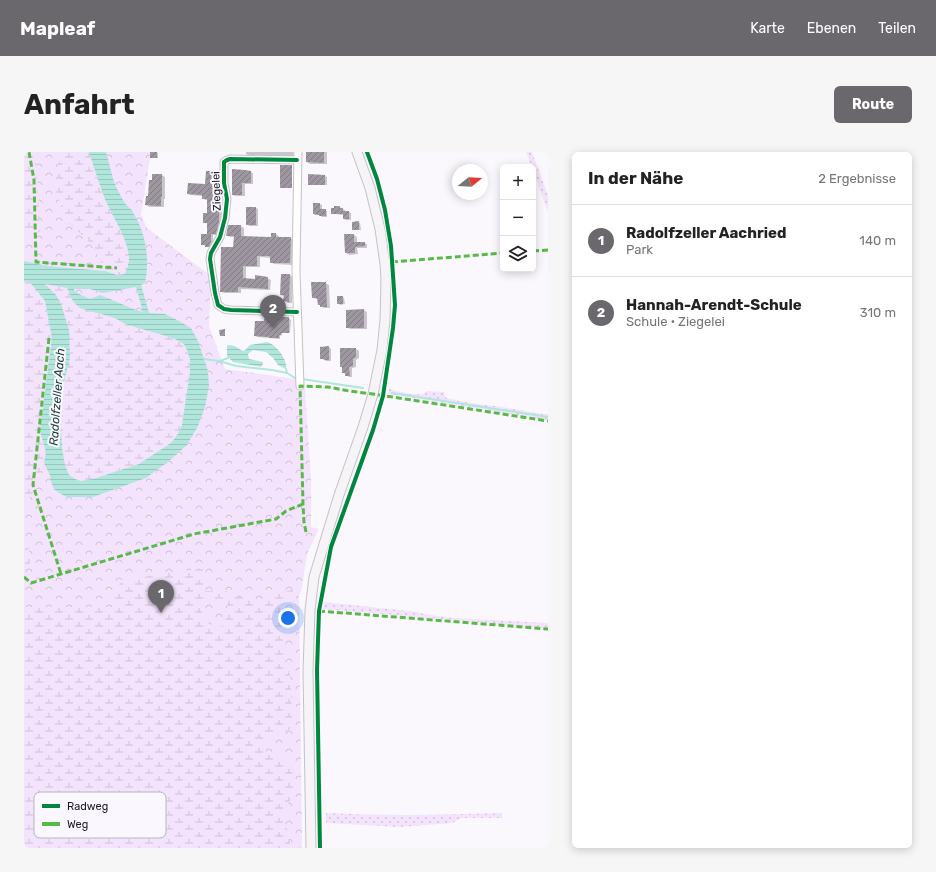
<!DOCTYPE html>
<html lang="de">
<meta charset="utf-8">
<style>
:root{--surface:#fff;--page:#f6f6f6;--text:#222;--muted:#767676;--line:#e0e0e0;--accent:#6b686d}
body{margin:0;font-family:Rubik,sans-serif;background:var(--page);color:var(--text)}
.controls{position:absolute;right:12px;top:12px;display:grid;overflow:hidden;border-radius:6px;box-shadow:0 2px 10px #0003}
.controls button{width:36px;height:36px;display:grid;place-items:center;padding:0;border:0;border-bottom:1px solid var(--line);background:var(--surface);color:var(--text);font:20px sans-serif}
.compass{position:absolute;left:428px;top:12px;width:36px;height:36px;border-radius:50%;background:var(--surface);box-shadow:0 2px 10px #0003;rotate:72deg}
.you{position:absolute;left:264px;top:466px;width:14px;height:14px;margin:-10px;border:3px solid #fff;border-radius:50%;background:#1a73e8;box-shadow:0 0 0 6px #1a73e833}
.badge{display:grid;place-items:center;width:26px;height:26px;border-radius:50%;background:var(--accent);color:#fff;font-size:13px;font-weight:700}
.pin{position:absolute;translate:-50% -33px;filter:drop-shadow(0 1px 2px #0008)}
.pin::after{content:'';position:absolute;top:21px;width:14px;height:12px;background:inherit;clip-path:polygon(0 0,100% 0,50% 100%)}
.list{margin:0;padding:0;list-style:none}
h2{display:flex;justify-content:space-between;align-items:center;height:52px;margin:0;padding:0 16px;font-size:17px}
h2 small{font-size:13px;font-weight:400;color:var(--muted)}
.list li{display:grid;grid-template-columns:26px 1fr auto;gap:12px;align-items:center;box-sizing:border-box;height:72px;padding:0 16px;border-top:1px solid var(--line)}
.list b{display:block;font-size:15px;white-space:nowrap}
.list p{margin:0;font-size:13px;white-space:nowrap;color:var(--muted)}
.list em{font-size:13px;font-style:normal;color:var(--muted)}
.icon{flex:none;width:22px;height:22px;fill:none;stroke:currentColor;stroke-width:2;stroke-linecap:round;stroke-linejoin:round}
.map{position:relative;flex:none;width:524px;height:696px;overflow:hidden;border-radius:6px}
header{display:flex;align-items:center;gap:24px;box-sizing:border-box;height:56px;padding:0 20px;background:var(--accent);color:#fff}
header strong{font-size:19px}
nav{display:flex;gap:22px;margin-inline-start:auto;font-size:14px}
.intro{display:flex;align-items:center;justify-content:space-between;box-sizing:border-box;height:96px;padding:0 24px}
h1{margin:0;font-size:28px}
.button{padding:10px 18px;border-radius:6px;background:var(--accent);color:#fff;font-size:14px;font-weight:700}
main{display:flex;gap:24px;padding:0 24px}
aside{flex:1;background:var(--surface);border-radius:6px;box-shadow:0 2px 10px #0003}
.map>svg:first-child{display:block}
.grass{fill:url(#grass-dots)}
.forest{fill:url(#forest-crowns)}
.wetland{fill:url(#wetland-marsh);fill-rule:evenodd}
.water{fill:url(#water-rules);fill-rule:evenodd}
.shadow{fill:#0003}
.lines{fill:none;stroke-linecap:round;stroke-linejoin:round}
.stream{stroke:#b1e6dd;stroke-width:2}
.building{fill:url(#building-hatch)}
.street-casing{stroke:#c5c2c7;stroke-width:9}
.secondary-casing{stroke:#c5c2c7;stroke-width:11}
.street{stroke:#fefeff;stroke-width:7}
.secondary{stroke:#f6f4f7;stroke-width:9}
.quiet{stroke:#58b947;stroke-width:3;stroke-dasharray:6 3;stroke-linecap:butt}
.cycleway-casing{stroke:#fbf7fe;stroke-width:6}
.cycleway{stroke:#00873e;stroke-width:4}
.labels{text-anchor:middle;stroke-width:4;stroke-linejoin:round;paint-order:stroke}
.street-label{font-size:11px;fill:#1d1a1f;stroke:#fbf7fe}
.water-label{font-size:12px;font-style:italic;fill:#1c413a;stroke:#fbf7fe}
.key{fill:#fbf7fe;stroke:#b8b5bb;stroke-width:1}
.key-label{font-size:11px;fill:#1d1a1f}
</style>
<header>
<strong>Mapleaf</strong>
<nav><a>Karte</a><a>Ebenen</a><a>Teilen</a></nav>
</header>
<div class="intro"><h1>Anfahrt</h1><a class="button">Route</a></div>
<main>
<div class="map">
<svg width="524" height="696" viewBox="0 0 524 696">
<defs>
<pattern id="grass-dots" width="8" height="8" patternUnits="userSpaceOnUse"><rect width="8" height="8" fill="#f3e3fc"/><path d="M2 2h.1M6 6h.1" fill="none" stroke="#d0c2d8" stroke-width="1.8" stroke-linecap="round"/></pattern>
<pattern id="forest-crowns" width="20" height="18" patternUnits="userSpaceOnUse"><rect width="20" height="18" fill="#f3e3fc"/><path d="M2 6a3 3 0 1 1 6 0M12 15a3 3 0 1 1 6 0" fill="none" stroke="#d0c2d8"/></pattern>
<pattern id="wetland-marsh" width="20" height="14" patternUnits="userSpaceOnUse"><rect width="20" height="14" fill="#f3e3fc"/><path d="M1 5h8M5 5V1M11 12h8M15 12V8" fill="none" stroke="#d0c2d8"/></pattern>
<pattern id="water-rules" width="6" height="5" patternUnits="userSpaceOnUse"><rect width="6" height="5" fill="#b1e6dd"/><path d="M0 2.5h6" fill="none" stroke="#98c5bd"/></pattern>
<pattern id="building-hatch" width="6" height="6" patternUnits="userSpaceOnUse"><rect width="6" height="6" fill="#9e97a2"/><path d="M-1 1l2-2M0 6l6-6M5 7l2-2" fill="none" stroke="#807a83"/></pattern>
</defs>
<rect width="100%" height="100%" fill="#fbf8fd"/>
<g class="grass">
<polygon points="502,0 508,0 510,6 524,43 524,60 509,18 509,15 508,15"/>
<polygon points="365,237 386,242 399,242 403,239 420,240 422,246 447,251 478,255 519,262 524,262 524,268 364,242"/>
<polygon points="300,450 394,460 400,462 428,466 524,471 524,476 299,457"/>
<path d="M302,661C360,664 418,663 477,661L479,666H438L428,671L376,675L302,671Z"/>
</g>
<polygon class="forest" points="0,0 127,0 117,63 123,76 187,124 185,174 201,217 272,227 272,236 281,236 287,326 287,375 295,377 283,402 278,435 275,437 278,696 0,696"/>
<g class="wetland">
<polygon points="0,0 12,0 16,80 3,85 0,84"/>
<path d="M39,0H65C70,16 75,32 82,47C88,64 105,88 105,107C105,112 103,117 101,122L93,123L81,119L69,93L43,70L30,34L36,6Z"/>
<polygon points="5,129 21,149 28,186 16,279 22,300 20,311 8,343 0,352 0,130"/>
<polygon points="20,131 43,136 49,149 56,156 91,166 101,172 149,186 160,192 163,198 166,207 166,220 158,273 154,282 147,291 115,312 69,327 57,329 51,327 45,323 41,313 38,296 36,262 36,245 41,227 42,166 37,151 32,143"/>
<polygon points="0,384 2,384 7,409 0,418"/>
<path d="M179,416L181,439H202L214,445L236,447L278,435L276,442L266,443L256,447C256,466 259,485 262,503C263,510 265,517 266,524C268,542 268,560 268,577L256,581L242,588L239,596L243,600L260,605L268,616L270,634L267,647L262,655L260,668L266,685V692L256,696H0V455H88L97,428ZM186,446L203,447V460L200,473L194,476L178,468V458L180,449Z"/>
</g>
<g class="water">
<path d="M65,0H82C86,13 88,27 94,39C96,42 98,46 100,50C102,53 106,56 108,59C122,80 126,107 121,131L117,133L125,161L141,162L155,169L167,176L174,189L184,219L185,234L181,255L174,274L163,293L145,309L122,326L69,345H43L35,341L30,337L27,330L26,323L20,311L22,300L16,279L28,186L21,149L5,129L0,130V109L23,114L81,119L93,123L101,122C103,117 105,112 105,107C105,88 88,64 81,47C75,31 70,16 65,0ZM21,132L43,136L49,149L56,156L91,166L101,172L149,186L160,192L163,198L166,207V220L158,273L154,282L147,291L115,312L69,327L57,329L51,327L45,323L41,313L38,296L36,262V245L46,206L45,178L37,152L32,143ZM112,135L119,160L112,158L76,143L66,147L51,140L50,137H66L79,141Z"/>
<path d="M243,190C252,192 264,208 262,217L254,213L249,206L242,200L229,198L224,202L225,207L239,210V212L237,215L209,210L203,204V194L204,193C212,193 214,197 220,199L226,193Z"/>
</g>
<g class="shadow">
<polygon points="127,0 134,1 134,6 129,6 127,5"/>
<polygon points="222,0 269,0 270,4 226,4 222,2"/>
<polygon points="283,0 303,0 303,12 286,12 283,10"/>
<polygon points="192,20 194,21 194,34 195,35 194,50 197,52 197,71 194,83 189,83 189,92 187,95 184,95 178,92 186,83 184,71 180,70 184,62 184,48 181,48 179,46 179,44 166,43 164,42 182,33"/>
<polygon points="227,20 229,21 229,32 221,32 221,44 211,44 209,43"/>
<polygon points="138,23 141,25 141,47 140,47 140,55 126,55 122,53 125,45"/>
<polygon points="301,24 303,25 303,33 287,33 285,32"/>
<polygon points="296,52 298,53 298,58 303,59 303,65 298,65 296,63 292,63 290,62"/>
<polygon points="311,55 316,55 321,58 321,60 325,60 327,61 327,68 322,68 320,67 320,63 310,62 308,61 311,57"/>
<polygon points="223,56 232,56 234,57 234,74 225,74 223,72"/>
<polygon points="334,70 336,71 337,78 331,78 329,77"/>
<polygon points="217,74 220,76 220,85 248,86 252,82 255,84 255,86 266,86 270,88 269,113 250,112 247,110 247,106 236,105 236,115 222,115 222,128 232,128 243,126 247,128 246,138 217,137 217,141 200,141 197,139 210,96 211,85 206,85 203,83"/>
<polygon points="330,83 333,85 333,91 340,91 343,92 343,96 333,96 334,102 325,103 322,101"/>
<polygon points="266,123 269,125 268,151 264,151 261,149 261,145 257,143"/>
<polygon points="301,131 305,133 306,156 300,156 297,154 294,147 292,147 289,145"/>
<polygon points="318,145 320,146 321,152 316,153 314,151"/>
<polygon points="340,158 343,160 343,177 326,177 323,175"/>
<polygon points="265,166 267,168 266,181 258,181 258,184 256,183 256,187 233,185 231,183"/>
<polygon points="305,195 307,197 307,209 302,209 297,206"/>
<polygon points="332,197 335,199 335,206 332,208 332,215 328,216 328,225 325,225 319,220"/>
</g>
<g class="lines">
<g class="stream">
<polyline points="180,207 195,209 212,214 248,218 263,221 271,226 339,236"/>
<polyline points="196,209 204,206"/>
<polyline points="262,217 263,221"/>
<polyline points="368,241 524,265"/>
</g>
</g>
<g class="building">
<rect x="126" y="0" width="7" height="6"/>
<polygon points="282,0 300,0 300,11 282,10"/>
<rect x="256" y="13" width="12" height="23"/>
<polygon points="208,17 221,18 227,19 227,31 218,31 218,43 208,43"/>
<polygon points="182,19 192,19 192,33 193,33 193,49 195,49 195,70 192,82 187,82 187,90 185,95 181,95 181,93 177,93 177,82 184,82 183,82 183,71 179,71 179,61 183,61 183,47 178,47 178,43 163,42 164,31 181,32"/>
<polygon points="128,22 138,22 138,45 137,45 137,54 121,53 122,44 124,44 125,28 128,28"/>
<polygon points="284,22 301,23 301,33 284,33"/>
<polygon points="289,51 296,51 296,57 302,57 302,64 295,64 295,63 289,62"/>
<polygon points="310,54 316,54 316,56 319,56 319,62 307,62 307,56 310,56"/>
<rect x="222" y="55" width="10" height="18"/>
<rect x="319" y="59" width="6" height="8"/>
<polygon points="335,69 335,78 328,78 328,70"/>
<polygon points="204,73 217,73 217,84 247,85 247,81 252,81 252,85 267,85 266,111 246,111 246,104 233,104 233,114 219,114 219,126 231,127 231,123 244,125 244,137 214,135 214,140 196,140 197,95 209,95 210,84 202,84"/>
<polygon points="320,82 330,82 330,90 341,90 341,94 331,95 331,101 321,101"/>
<polygon points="257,122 266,122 265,150 259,149 260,143 256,143"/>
<polygon points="287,130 302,130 303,155 296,155 296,153 294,153 293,146 288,146"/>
<rect x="313" y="144" width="6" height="8"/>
<polygon points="340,157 340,176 322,176 322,158"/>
<polygon points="241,164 265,165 265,181 257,181 257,183 255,183 255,186 245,186 245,185 230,184 231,169 240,169"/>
<polygon points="201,177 201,184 196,184 195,178"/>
<polygon points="305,194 305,208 300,208 300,207 296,207 296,195"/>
<polygon points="316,196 332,196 332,205 329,207 329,214 325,215 326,224 321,224 321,221 318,221 318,215 316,215"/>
</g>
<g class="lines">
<g class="street-casing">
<g id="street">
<polyline points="274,0 272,119 276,234"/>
<polyline points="273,8 206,7 203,8 200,10 200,31 203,47 201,66 196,85 187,101 186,107 191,141 194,153 200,157 207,158 273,160"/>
</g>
</g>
<g class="secondary-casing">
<polyline id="secondary" points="287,696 284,520 286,458 290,425 315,343 339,275 349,242 358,198 361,168 362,128 361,112 356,77 346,36 333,0"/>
</g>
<use href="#street" class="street"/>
<use href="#secondary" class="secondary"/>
<g class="quiet">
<polyline points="5,0 10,28 12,110 93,116"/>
<polyline points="509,99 524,98"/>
<polyline points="368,110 479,101"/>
<polyline points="25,186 9,333 37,422"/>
<polyline points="282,380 280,370 279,352 276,234 304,235 325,239 349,242 524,269"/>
<polyline points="0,425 7,431 170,382 252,367 262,359 279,352"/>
<polyline points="295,459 524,477"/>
</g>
<g class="cycleway-casing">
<g id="cycleway">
<polyline points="273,8 206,7 203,8 200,10 200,31 203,47 201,66 196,85 187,101 186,107 191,141 194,153 200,157 207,158 273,160"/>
<polyline points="296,696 293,518 295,459 307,395 349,278 359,244 369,176 371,153 367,94 361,58 353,27 343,0"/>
</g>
</g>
<use href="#cycleway" class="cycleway"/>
</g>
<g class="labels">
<g class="street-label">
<text transform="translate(192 39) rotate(-92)" y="4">Ziegelei</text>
</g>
<g class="water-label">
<text transform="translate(33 245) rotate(-86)" y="4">Radolfzeller Aach</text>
</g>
</g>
<rect x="10" y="640" width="132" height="46" rx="6" class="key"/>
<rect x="18" y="652" width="18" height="4" fill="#00873e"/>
<rect x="18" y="670" width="18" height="4" fill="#58b947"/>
<g class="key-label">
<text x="43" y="658">Radweg</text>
<text x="43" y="676">Weg</text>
</g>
</svg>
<div class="controls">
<button>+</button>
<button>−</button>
<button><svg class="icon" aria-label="layers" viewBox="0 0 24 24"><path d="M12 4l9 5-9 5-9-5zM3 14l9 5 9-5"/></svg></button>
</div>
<svg class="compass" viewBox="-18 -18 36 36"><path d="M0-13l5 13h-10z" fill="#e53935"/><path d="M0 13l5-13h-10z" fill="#767676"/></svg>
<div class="you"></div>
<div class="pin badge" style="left:137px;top:461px">1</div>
<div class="pin badge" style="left:249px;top:176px">2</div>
</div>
<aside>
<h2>In der Nähe<small>2 Ergebnisse</small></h2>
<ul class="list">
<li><span class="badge">1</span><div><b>Radolfzeller Aachried</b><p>Park</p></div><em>140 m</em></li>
<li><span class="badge">2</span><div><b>Hannah-Arendt-Schule</b><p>Schule · Ziegelei</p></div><em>310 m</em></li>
</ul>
</aside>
</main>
